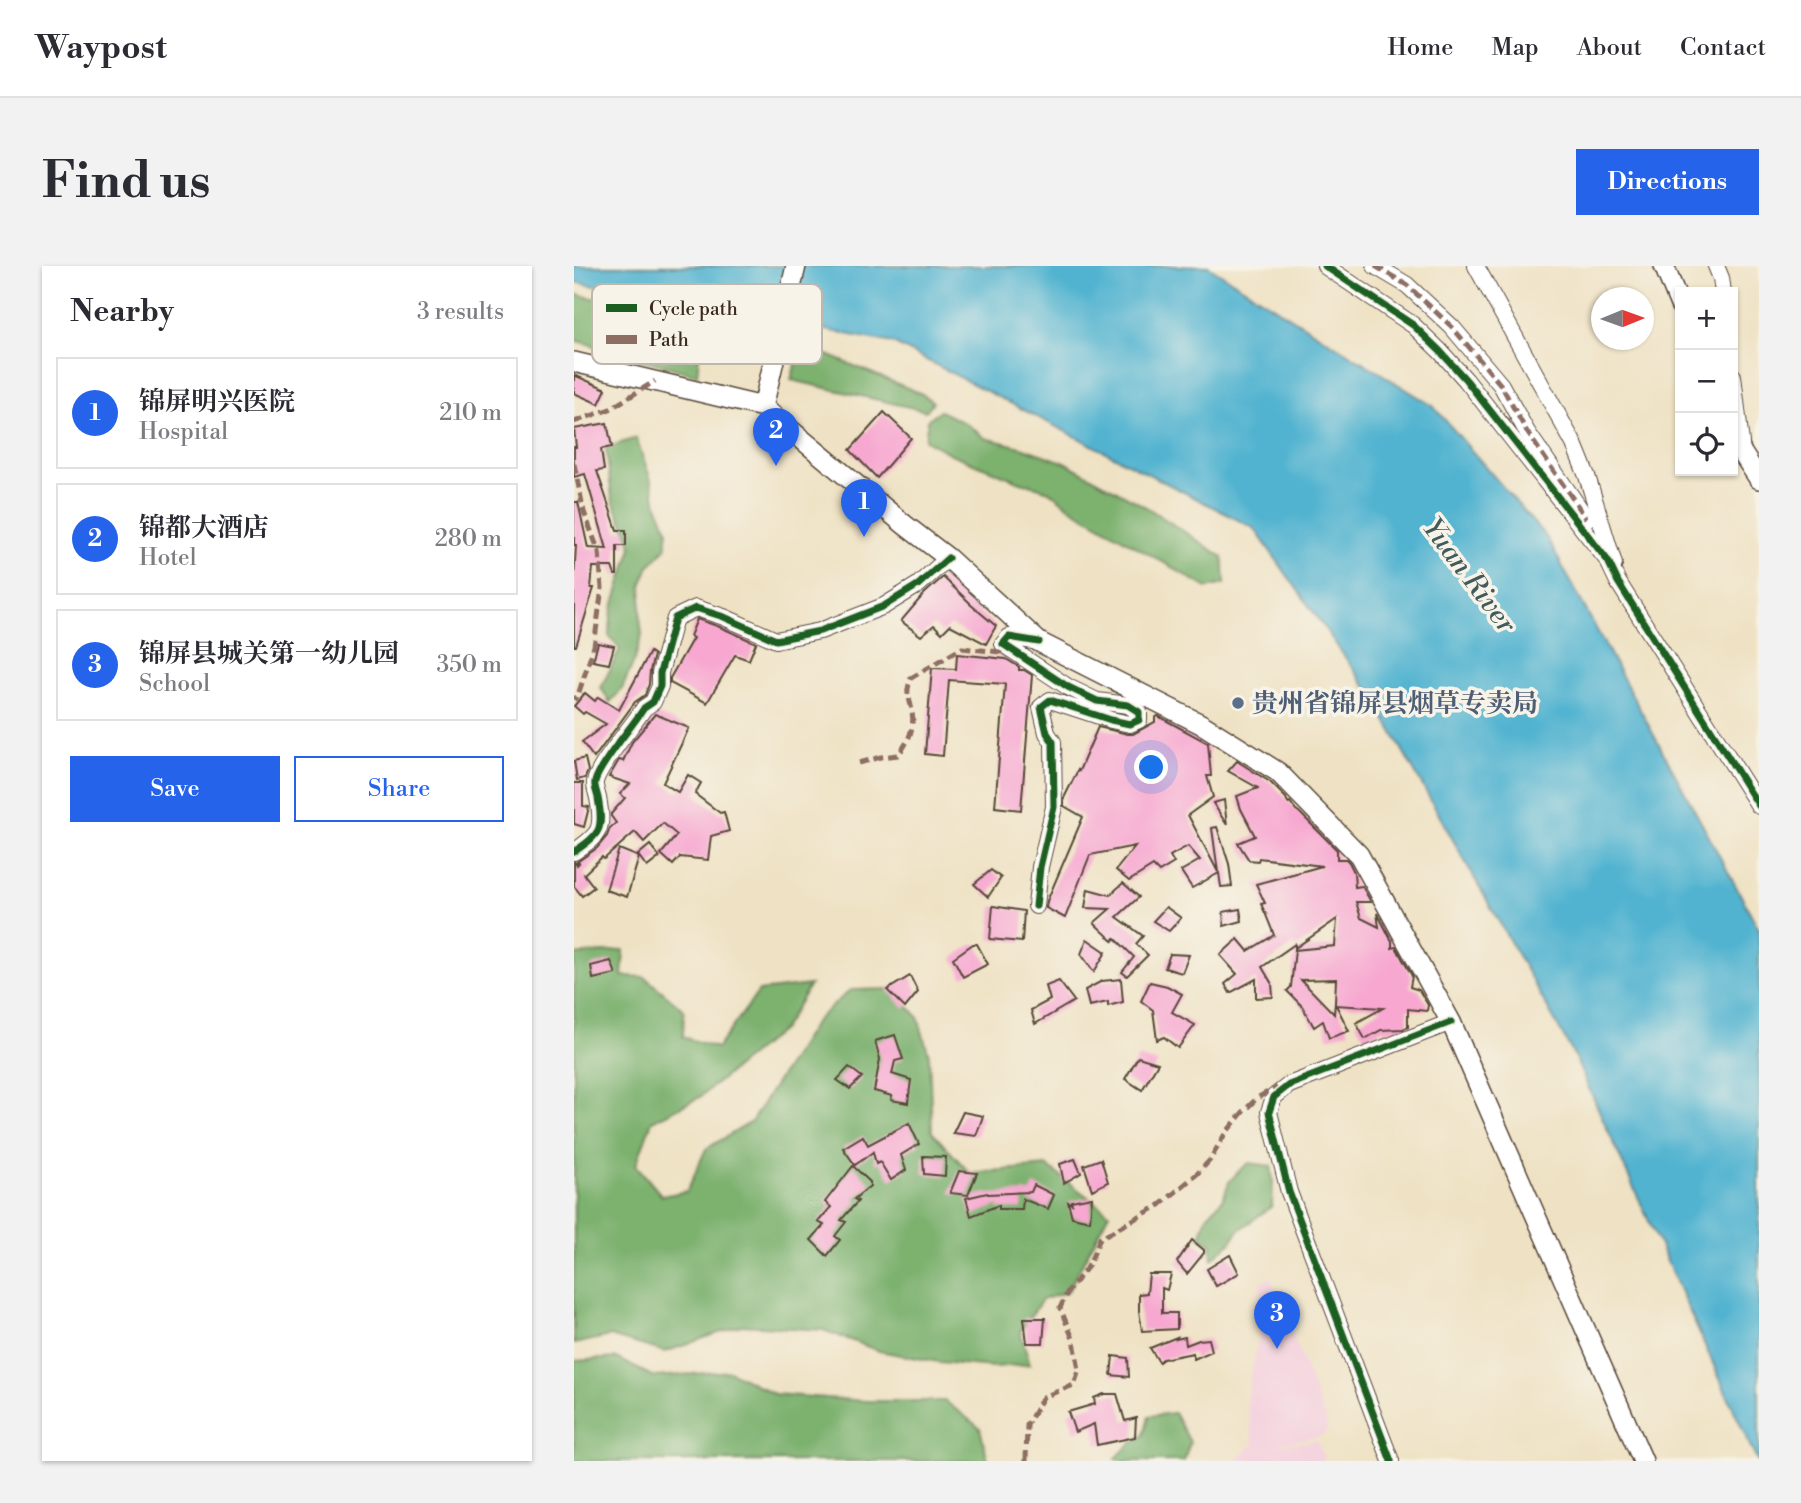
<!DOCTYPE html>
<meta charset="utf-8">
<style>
:root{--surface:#fff;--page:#f2f2f3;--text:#2b2b33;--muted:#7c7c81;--line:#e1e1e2;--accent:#2563eb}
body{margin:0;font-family:"Libre Bodoni","Noto Serif SC",serif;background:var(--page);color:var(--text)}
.controls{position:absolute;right:21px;top:21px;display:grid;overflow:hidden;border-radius:0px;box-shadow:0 2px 5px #0004}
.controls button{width:63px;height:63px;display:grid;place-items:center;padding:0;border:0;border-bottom:2px solid var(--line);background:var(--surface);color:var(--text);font:35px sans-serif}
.compass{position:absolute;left:1017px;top:21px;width:63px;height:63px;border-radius:50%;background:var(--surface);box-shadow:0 2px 5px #0004;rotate:89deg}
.you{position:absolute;left:578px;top:502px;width:24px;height:24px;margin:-18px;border:5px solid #fff;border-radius:50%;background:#1a73e8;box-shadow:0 0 0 10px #1a73e833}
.badge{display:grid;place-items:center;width:46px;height:46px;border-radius:50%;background:var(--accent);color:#fff;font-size:23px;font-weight:700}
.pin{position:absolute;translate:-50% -58px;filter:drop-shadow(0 2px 4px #0008)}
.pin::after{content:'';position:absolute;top:37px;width:24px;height:21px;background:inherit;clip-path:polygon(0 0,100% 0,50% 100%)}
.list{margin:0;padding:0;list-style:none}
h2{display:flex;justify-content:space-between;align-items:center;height:91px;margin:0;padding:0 28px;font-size:30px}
h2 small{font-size:23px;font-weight:400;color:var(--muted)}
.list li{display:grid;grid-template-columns:46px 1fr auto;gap:21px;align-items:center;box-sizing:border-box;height:112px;margin:0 14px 14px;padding:0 14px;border:2px solid var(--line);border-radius:0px}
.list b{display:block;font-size:26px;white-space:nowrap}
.list p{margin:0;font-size:23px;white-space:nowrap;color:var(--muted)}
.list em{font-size:23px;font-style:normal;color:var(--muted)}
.actions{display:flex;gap:14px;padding:21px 28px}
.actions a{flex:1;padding:16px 0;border:2px solid var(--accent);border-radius:0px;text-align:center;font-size:24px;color:var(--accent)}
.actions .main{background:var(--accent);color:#fff}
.icon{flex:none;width:38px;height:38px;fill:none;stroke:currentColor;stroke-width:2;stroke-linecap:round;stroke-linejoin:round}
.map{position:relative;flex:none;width:1185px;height:1195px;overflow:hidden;border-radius:0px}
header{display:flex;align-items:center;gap:42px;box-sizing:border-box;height:98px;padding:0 35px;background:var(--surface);border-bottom:2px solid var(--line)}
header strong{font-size:33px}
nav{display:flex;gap:38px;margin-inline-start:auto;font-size:24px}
.intro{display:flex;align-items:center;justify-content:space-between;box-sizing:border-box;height:168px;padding:0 42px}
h1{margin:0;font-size:49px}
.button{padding:18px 32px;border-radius:0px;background:var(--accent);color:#fff;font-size:24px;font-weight:700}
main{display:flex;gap:42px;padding:0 42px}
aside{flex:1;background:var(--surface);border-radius:0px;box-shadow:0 2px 5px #0004}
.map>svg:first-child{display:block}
.built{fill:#f4cfdd}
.forest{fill:#7cb16e;stroke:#5c6e46;stroke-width:2}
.water{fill:#51b3d0;stroke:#466e77;stroke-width:2}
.building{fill:#f7a7d0;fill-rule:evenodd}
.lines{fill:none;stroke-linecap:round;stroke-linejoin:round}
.minor-casing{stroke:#564637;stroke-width:18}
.major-casing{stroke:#564637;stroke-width:22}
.minor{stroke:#fff;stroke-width:16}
.major{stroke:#fff;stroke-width:19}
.quiet{stroke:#8d6e63;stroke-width:5;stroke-dasharray:10 5;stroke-linecap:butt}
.cycleway-casing{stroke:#f7f3e8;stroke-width:11}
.cycleway{stroke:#1b5e20;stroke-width:7}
.service-dot{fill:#5c6f8a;stroke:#f7f3e8;stroke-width:2.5}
.labels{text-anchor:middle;stroke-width:7;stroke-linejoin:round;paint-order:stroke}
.service-label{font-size:26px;font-weight:bold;fill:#4e5e75;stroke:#f7f3e8;text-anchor:start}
.water-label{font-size:28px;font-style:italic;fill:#435a5c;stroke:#f7f3e8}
.key{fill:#f7f3e8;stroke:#bfb7ab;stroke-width:2}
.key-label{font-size:19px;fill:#3b2a1e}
</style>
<header>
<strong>Waypost</strong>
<nav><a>Home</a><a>Map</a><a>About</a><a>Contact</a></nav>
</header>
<div class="intro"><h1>Find us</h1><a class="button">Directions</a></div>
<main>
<aside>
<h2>Nearby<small>3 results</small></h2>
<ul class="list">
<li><span class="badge">1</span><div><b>锦屏明兴医院</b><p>Hospital</p></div><em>210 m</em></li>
<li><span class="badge">2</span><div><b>锦都大酒店</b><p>Hotel</p></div><em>280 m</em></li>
<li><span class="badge">3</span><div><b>锦屏县城关第一幼儿园</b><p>School</p></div><em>350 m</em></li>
</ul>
<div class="actions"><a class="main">Save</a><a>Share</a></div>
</aside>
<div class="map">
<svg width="1185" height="1195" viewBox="0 0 1185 1195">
<rect width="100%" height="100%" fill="#f7f3e8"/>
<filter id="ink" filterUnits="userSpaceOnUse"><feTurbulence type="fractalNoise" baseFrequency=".0143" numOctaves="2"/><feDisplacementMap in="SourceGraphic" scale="14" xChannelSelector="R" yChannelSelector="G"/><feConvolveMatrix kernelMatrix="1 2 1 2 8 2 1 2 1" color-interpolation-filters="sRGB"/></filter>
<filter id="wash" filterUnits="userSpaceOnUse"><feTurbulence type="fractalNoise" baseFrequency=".00686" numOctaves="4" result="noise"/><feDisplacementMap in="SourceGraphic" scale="28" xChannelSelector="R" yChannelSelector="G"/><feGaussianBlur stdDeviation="1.57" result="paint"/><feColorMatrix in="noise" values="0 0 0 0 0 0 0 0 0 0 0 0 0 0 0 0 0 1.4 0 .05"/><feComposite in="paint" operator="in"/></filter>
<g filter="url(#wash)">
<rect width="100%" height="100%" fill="#efe2c4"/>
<polygon class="built" points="697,1012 755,1163 747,1170 695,1179 743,1175 751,1195 662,1195 676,1181 680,1180 673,1138 677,1107 687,1060 686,1016"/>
<g class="forest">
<polygon points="0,28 129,55 123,109 0,74"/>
<polygon points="227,78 348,128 359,136 352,145 217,114"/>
<polygon points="366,145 393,158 411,172 447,181 492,197 574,242 649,291 651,318 633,322 498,243 475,225 444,215 377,188 351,174 354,153"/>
<polygon points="62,172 77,214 82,237 94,264 92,282 75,300 68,317 66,352 68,369 61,393 48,423 36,436 27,422 46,383 35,370 38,344 58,281 51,261 38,233 32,182"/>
<polygon points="50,684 48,710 71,711 110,744 109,771 143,782 185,725 236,719 209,763 126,831 78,855 62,899 88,930 113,925 132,883 177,856 242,755 276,724 319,723 344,751 355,789 358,866 396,907 473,900 535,947 494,1025 468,1034 446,1065 456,1098 419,1101 365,1096 305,1085 249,1064 167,1059 91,1086 36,1070 0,1078 0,689"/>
<polygon points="675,897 697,900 699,915 698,940 664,965 656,977 638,993 637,977 626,972 633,950 649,933 655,916 665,905"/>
<polygon points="42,1092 80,1111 156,1105 200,1128 292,1135 371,1135 406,1162 414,1195 0,1195 0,1095"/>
<polygon points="600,1147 616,1176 610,1195 548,1195 541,1193 555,1179 570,1169 575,1150"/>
</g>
<polygon class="water" points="0,0 634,0 859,140 973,272 1185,663 1185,1195 1183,1195 1000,789 797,428 680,262 319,77 0,16"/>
<g id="blocks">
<g class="building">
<polygon points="0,109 32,123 25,138 0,127"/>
<polygon points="310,146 337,172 303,212 276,184"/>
<polygon points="33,157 38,181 27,183 30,204 23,205 43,264 52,264 52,280 43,280 43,309 41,309 38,301 19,301 17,322 20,322 2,380 0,380 0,314 2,279 0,279 0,236 4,236 14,282 33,283 11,208 0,211 0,181 2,181 0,163"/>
<polygon points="369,311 396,337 396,338 422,360 412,378 376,359 368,367 360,359 347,370 327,355 350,328"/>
<polygon points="123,353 146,361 182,377 175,394 161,389 133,437 96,417 96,412 119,372 116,370"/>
<polygon points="24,377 40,380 35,398 19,395"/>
<polygon points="76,386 80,389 76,405 75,418 71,429 61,436 20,492 8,476 32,458 11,446 9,448 0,440 11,427 21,435 24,431 45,444"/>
<polygon points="383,388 432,393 445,401 445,404 450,404 458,409 447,544 421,541 431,418 375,414 369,490 351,488 358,402 382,403"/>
<polygon points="81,448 115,462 89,517 104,526 114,509 127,517 121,528 146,547 150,546 155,565 137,570 134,594 106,591 99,599 87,588 103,569 89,557 70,576 61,566 30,593 28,591 10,608 20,621 8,630 0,620 0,596 3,599 5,597 3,596 23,582 33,570 36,562 42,557 37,550 37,548 51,532 46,528 56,518 35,511 45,494 49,495 58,476"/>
<polygon points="584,450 634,477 637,510 633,510 639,531 614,549 644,606 638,562 643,561 655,598 658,620 647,621 645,607 618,622 607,605 626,594 614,580 596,590 600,597 585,606 579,600 555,615 542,604 561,580 516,589 491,652 472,642 473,635 509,551 490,540 490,532 504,504 505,505 524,461 554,468 559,468 581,456 581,452"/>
<polygon points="11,492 14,505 11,512 3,514 0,495"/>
<path d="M663,495L696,516L712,532L714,537L716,536L722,544L725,546L763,584V593H772L775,596L780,606L781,621L788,620L797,636H782L787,652L805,661L803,647L818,675V682L822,681L838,710L836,721L845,724L854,739L853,745L834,743V761L829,763L807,764L791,773L782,757L809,742L762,739L775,765L755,772L749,755L740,761L728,740L713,725L717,721L721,684L761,680L763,653L721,682V678L688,701L698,718L699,731L682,732V713L656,727L651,718L663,708L646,689L664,673L674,685L700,669L692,649L693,648L692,649L687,638L691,637L682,618L748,600L685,592L684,595L675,594L664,577L681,570L667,543L663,530L684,522L654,505ZM762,713L761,737L760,748L727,714Z"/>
<polygon points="0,517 9,517 9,540 15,541 10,561 0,558"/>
<polygon points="650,534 653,559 639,537"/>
<polygon points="76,579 86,591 73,601 64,589"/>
<polygon points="45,583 65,591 53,631 32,624"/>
<polygon points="417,604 427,612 414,631 400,618"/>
<polygon points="549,617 565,631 543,651 569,670 562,678 574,689 553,710 548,706 560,691 541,672 539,675 520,657 536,643 511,642 514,623 536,629"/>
<polygon points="419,640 450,645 448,676 416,673"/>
<polygon points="592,641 607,652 595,665 579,655"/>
<polygon points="666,643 668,655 650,660 649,646"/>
<polygon points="513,673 532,686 520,706 507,688"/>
<polygon points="399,678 403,678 414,698 389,711 379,692"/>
<polygon points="596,688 615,689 608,707 591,702"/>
<polygon points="37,695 42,708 19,713 17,700"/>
<polygon points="336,710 344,726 331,742 313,724"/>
<polygon points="547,713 549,736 534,740 534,736 515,740 511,724 528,715"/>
<polygon points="485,715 500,735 461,758 457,744 476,734 472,720"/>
<polygon points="576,716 593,720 608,728 598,746 621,759 604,782 590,771 583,774 579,744 567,735"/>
<polygon points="321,769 329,793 321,795 318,808 337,814 334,837 317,834 318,830 300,825 306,793 301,775"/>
<polygon points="564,791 584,797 568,824 551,813"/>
<polygon points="275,801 288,811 276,823 263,814"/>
<polygon points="389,846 409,850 402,870 379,867"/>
<polygon points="335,857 345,878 327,889 332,904 317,914 306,896 302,898 299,886 281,899 269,882 289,870 294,879"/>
<polygon points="349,890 372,891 371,910 350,908"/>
<polygon points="501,893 507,907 490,917 486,898"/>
<polygon points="527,893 534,916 518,924 510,899"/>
<polygon points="279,900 296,916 296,920 280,933 284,935 267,954 272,956 261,970 266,974 253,990 237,974 250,959 244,956 257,941 251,936"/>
<polygon points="385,905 403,907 394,929 376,927"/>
<polygon points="460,919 480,929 474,943 449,933 448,943 425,943 425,939 397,950 392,932 413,927 414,928 457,926"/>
<polygon points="518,931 516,955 498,951 494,936 498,938 497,935"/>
<polygon points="618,974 630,984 630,987 613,1008 603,996"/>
<polygon points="656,989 665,1007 642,1020 633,1003"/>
<polygon points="575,1008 597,1008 593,1024 588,1022 588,1047 603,1047 603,1063 568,1065 565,1045 565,1028 573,1027"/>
<polygon points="450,1052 471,1052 469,1077 453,1077"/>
<polygon points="603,1071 602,1073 611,1071 612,1079 625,1074 635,1073 638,1085 620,1093 619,1087 589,1093 585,1096 576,1082"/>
<polygon points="539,1090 554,1092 555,1111 537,1109"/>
<polygon points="530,1128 543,1128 551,1155 562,1152 561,1171 523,1179 520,1158 501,1166 494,1146 521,1138 520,1132"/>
</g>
</g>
</g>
<g filter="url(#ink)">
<use href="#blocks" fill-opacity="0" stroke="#564637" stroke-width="2"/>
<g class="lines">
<g class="minor-casing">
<g id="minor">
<polyline points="751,0 839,59 866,85 892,114 1034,295 1044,316 1185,540"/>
<polyline points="801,0 833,19 878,61 927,119 953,166 1013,253"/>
<polyline points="902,0 1000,178 1013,210 1040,298"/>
<polyline points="1142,0 1147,12 1149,26"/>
<polyline points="1159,110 1167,177"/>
<path d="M0,586C26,568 30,564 24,532C23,527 20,520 21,516C24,500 60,458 70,442L79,436L86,420V407L101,352L122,342L150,351L202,374L246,365L310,340L344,319L374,292"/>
<polyline points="462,640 466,601 480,541 479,476 473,467 467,441 476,434 537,454 556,458 565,454 565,446 554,439 523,435 494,421 429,378 435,371 465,376"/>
<polyline points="817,1195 715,926 695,846 700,831 715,819 877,756"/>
</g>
</g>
<g class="major-casing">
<g id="major">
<polyline points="1090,0 1106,39"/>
<polyline points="0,96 189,141 331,259 374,292 465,376 629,459 704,506 785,589 877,756 1069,1195"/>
<polyline points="189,141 222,0"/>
<polyline points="1159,165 1168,187 1185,213"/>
</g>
</g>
<use href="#minor" class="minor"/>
<use href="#major" class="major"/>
<g class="quiet">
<polyline points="801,0 833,19 878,61 927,119 953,166 1012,252"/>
<polyline points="0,156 36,143 81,115"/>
<polyline points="0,198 10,246 25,286 28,322 20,380 4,429 0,434"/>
<path d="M285,497L307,491L324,489C334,477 341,462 338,446C336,428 330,431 337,412L388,382L426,386L429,378"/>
<polyline points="452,1195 453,1159 469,1131 500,1119 505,1104 500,1075 486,1042 494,1025 515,999 526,972 586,939 623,908 636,894 651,868 669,846 683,832 703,821"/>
</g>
<g class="cycleway-casing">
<g id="cycleway">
<polyline points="751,0 839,59 866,85 892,114 1034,295 1044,316 1185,540"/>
<path d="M0,586C26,568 30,564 24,532C23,527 20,520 21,516C24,500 60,458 70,442L79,436L86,420V407L101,352L122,342L150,351L202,374L246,365L310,340L344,319L374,292"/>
<polyline points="462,640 466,601 480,541 479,476 473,467 467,441 476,434 537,454 556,458 565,454 565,446 554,439 523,435 494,421 429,378 435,371 465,376"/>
<polyline points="817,1195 715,926 695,846 700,831 715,819 877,756"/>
</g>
</g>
<use href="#cycleway" class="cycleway"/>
</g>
</g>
<circle class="service-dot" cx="664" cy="437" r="7"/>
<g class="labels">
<g class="service-label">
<text x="678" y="446">贵州省锦屏县烟草专卖局</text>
</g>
<g class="water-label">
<text transform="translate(896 309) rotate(53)" y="10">Yuan River</text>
</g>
</g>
<rect x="18" y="18" width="230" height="80" rx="10" class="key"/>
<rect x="32" y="38" width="31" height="8" fill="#1b5e20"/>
<rect x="32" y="69" width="31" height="9" fill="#8d6e63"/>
<g class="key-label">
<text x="75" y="49">Cycle path</text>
<text x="75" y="80">Path</text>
</g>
</svg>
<div class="controls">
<button>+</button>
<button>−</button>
<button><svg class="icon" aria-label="locate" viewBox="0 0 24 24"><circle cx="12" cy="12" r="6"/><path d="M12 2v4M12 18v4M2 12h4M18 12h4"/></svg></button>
</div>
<svg class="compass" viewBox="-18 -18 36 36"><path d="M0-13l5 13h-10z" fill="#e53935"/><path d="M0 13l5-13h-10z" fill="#7c7c81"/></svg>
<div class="you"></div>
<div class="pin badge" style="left:290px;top:271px">1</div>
<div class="pin badge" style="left:202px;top:200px">2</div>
<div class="pin badge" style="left:703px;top:1083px">3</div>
</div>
</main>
